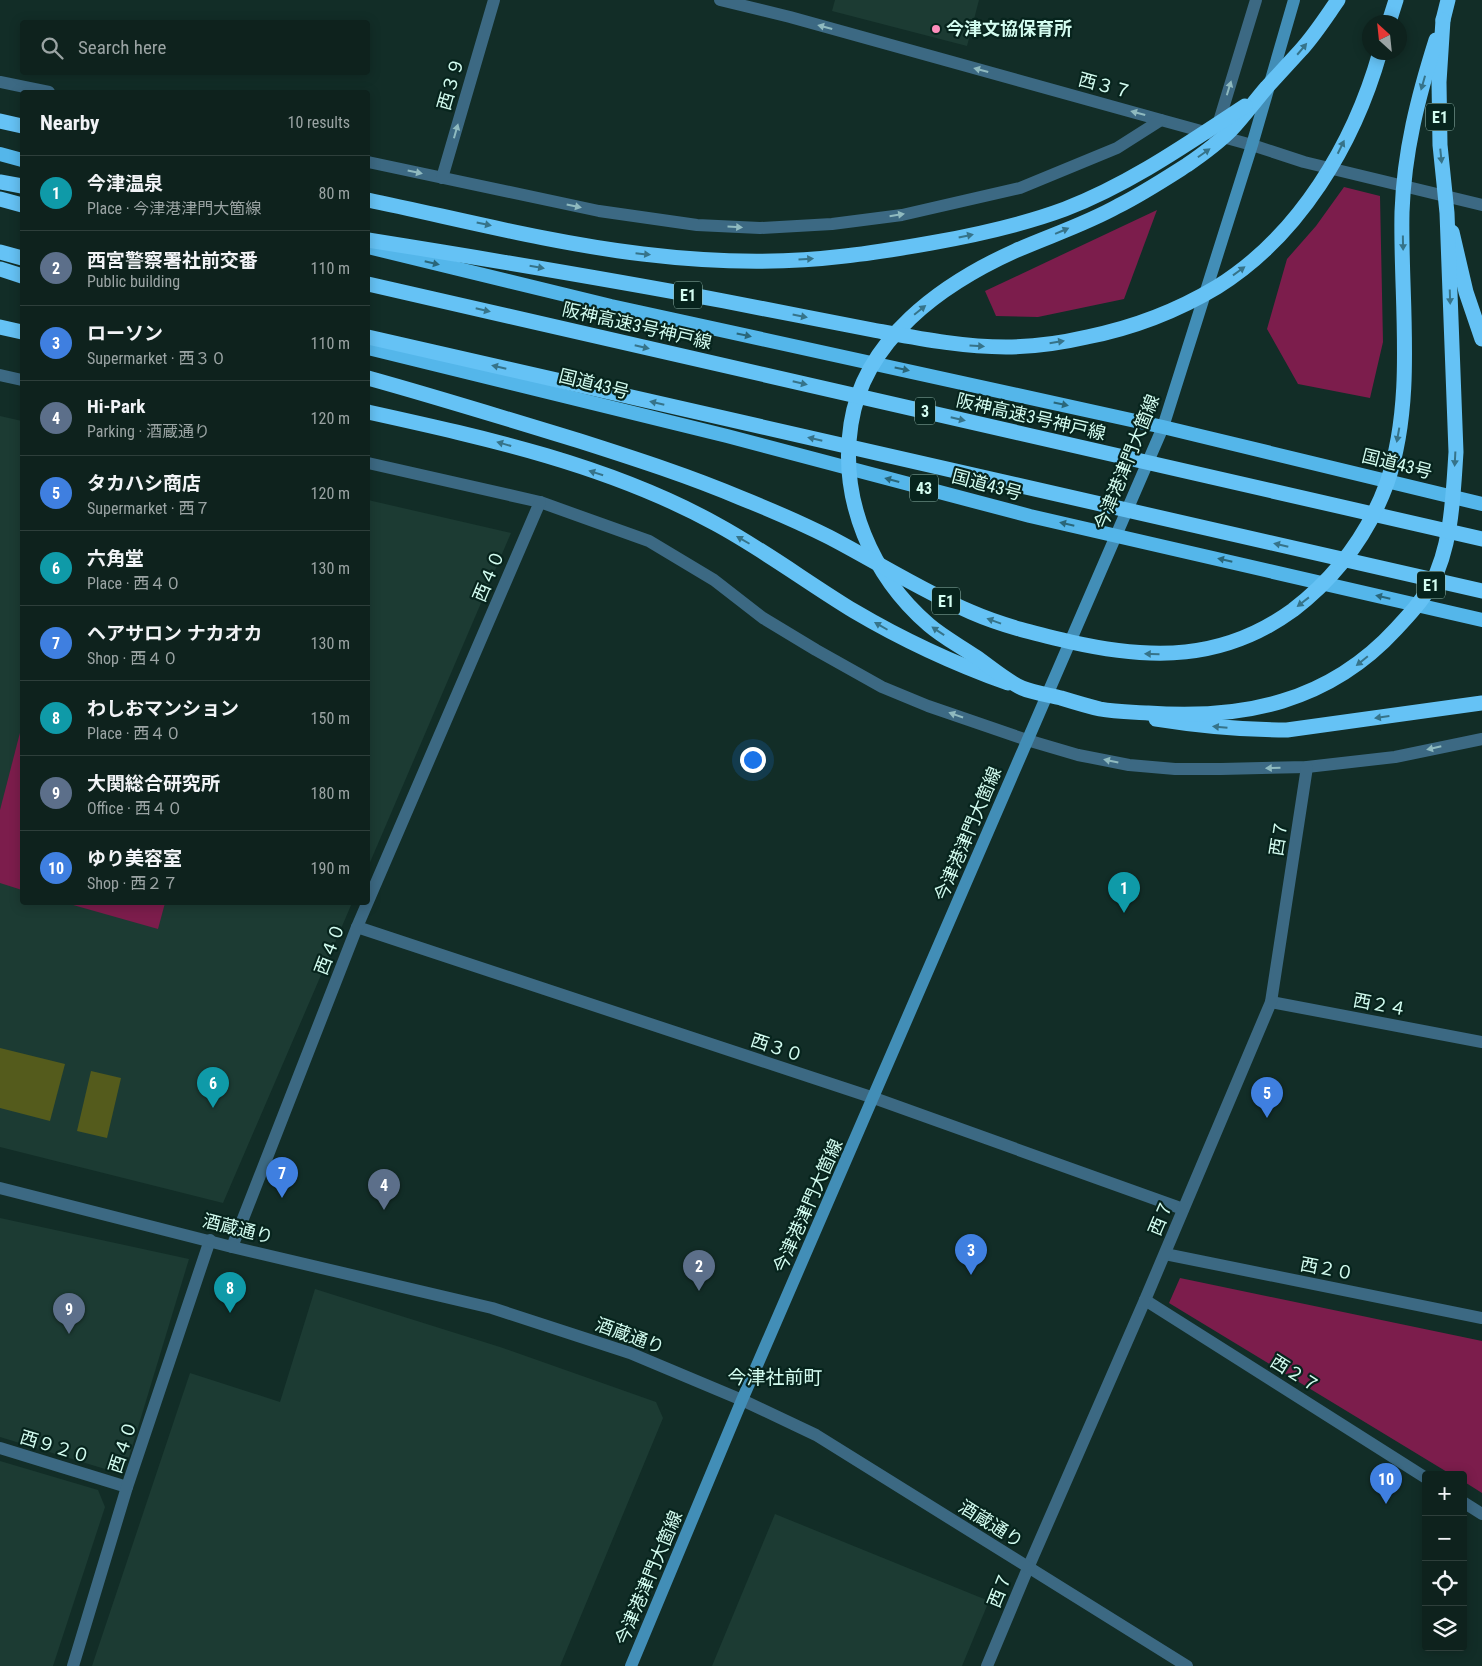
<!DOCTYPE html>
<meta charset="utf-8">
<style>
:root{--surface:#0e221d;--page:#172a26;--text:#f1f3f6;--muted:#9ba4a4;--line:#2e3f3b;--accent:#fe8ebc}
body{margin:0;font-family:"Roboto Condensed","Noto Sans JP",sans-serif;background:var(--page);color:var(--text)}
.controls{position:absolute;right:15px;bottom:15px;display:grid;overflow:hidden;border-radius:5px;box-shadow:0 2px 12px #0003}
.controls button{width:45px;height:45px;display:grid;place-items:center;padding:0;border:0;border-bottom:1px solid var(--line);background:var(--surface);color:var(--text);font:25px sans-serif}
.compass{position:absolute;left:1362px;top:15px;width:45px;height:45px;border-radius:50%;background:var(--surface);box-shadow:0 2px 12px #0003;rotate:333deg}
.you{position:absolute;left:752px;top:759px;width:18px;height:18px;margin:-12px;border:4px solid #fff;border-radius:50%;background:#1a73e8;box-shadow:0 0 0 8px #1a73e833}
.badge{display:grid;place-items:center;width:32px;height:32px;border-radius:50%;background:var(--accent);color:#fff;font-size:16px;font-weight:700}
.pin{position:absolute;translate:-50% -41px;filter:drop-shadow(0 1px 2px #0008)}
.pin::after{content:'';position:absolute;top:26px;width:18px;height:15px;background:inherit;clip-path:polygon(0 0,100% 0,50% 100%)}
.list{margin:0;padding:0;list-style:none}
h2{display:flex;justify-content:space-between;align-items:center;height:65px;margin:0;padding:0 20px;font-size:21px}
h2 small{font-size:16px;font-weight:400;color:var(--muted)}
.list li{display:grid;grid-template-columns:32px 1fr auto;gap:15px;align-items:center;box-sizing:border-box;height:75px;padding:0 20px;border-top:1px solid var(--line)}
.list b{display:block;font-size:19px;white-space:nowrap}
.list p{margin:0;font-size:16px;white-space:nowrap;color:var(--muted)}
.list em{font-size:16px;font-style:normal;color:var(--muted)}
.icon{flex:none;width:28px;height:28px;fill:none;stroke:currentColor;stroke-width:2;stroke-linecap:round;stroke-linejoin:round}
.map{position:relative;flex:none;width:1482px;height:1666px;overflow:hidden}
.search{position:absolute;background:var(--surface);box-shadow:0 2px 12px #0003;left:20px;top:20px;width:350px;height:55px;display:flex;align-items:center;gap:12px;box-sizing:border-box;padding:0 18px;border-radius:5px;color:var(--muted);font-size:19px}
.panel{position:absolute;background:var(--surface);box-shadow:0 2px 12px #0003;left:20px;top:90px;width:350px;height:815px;border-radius:5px}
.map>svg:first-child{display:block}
.built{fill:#1c3b33}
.green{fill:#7c1d4c}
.water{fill:#545b1c}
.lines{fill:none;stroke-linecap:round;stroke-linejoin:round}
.minor{stroke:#3c6983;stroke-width:12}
.tertiary{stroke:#3c6983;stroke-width:12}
.secondary{stroke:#428eb7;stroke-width:12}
.trunk{stroke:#54b6ea;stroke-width:14}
.motorway{stroke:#65c2f5;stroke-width:15}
.motorway-bridge{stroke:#65c2f5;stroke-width:15}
.oneway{fill:#8fbabf}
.oneway2{fill:#367389}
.oneway3{fill:#2a6679}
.poi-dot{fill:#fe8ebc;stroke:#07241d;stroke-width:2}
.labels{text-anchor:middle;stroke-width:4.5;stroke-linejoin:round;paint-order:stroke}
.shield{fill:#07241d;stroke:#96bbb1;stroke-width:1}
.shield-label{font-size:16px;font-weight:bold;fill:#d3fcf0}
.poi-label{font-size:18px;font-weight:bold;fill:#d3fcf0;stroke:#07241d;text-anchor:start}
.street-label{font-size:18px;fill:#d3fcf0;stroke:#07241d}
.neighbourhood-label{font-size:19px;fill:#d3fcf0;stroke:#07241d}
</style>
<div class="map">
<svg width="1482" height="1666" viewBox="0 0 1482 1666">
<rect width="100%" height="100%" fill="#122d27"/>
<g class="built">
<polygon points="835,0 979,0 967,46 832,11"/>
<polygon points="0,416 22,421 22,902 352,903 223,1203 0,1147"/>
<polygon points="368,500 511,533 368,867"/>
<polygon points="0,1218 189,1259 129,1457 105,1469 0,1437"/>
<polygon points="315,1289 500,1347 656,1402 663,1418 560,1666 92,1666 190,1373 280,1402"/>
<polygon points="0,1461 98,1490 105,1507 53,1666 0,1666"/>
<polygon points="775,1514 989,1601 962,1666 712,1666"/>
</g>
<g class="green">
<polygon points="1344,187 1380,196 1383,342 1370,398 1298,384 1267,329 1287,259 1316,226"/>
<polygon points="1157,210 1124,299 1038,317 996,316 985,291"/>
<polygon points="22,725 22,890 0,883 0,810"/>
<polygon points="66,903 165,903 158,929"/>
<polygon points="1180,1278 1482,1341 1482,1493 1463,1481 1463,1475 1452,1475 1169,1303"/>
</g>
<g class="water">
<polygon points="0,1048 65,1064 50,1121 0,1108"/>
<polygon points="91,1071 121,1078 107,1138 77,1131"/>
</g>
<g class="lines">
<g class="minor">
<polyline points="720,0 790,17 1161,120 1252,145 1304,162 1482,205"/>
<polyline points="0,82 49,92"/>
<polyline points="1217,128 1256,0"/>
<polyline points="368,162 599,211 697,225 760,228 832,224 902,215 1020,188 1117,148 1161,120"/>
<polyline points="442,178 494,0"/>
<polyline points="0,375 22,380"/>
<polyline points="368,463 540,502 649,541 714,580 763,618 816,650 882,687 928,706 1027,740 1078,755 1129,765 1175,769 1221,769 1307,767 1395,757 1482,739"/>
<polyline points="357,927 874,1098 1183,1209"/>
<polyline points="1271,1002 1482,1042"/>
<polyline points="232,1247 357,927 540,502"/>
<polyline points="1165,1254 1482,1318"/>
<polyline points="1145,1300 1426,1478"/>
<polyline points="0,1448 127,1487"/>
<polyline points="1463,1502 1482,1514"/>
<polyline points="73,1666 127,1487 210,1240"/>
<polyline points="987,1666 1028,1568 1145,1300 1271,1002 1307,767"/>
</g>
<polyline class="tertiary" points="0,1188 232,1247 492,1308 630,1353 742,1400 816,1435 1187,1666"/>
<polyline class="secondary" points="631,1666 742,1400 1163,427 1252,145 1294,0"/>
<g class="trunk">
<polyline points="0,154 22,160"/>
<polyline points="368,247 611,306 1163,427 1482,504"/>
<polyline points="368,348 727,436 1030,516 1482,620"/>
</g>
<g class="motorway">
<polyline points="1443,20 1448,0"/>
<polyline points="1389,22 1396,0"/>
<polyline points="0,121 22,126"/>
<polyline points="0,182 22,186"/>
<polyline points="0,199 22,205"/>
<polyline points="1452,232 1466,292 1482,339"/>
<polyline points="0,252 22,258"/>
<polyline points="0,269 22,276"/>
<polyline points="0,327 22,332"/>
<path d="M368,412C486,438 609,465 716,524C764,550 808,583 854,611C903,640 955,664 1008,683"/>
<path d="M1156,719C1200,726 1243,730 1287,730L1482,703"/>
</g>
<g class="motorway-bridge">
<path d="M1338,0C1326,17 1314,36 1300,51C1289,63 1278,75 1267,87C1255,101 1244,116 1231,130C1218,143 1203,154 1187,165C1165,179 1142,194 1118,206C1086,224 1049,236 1015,251C942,284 864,339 851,424C839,500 872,576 929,625C943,637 960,646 976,657C989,666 1008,682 1022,688C1034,693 1049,695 1061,698C1074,702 1087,706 1100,709C1115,712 1132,712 1148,713C1243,720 1329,702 1396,629C1409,615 1422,601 1431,585C1452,545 1453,496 1456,452L1447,213L1440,145L1439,82L1443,20"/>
<path d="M368,200C459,219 550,243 643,254C709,262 779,264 845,256C874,253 903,248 931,243C976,235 1022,225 1065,209C1130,184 1187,144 1245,106"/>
<path d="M368,240C487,259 606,279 724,301C774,311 823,320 873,330C917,338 961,347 1006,347C1033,347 1061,343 1087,337C1132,328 1177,311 1217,287C1299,236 1354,144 1380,52"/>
<polyline points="368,284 1482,539"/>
<polyline points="368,337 1482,591"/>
<path d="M368,378C440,398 511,420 583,442C636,459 689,476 741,498C771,510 801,523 829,537C877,562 922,591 971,612C1003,626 1037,634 1071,642C1151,660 1223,661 1293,610C1336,577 1368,535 1387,483C1416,398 1400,300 1402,212C1404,152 1418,97 1436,40"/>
</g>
</g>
<defs><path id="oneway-solid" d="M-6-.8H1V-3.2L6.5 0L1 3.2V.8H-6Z" transform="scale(1.25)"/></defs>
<g class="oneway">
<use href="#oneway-solid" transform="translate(825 27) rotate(-165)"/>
<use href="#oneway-solid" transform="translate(981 70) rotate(-165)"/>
<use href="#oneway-solid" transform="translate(1229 88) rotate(-73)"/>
<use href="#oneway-solid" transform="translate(1138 113) rotate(-165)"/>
<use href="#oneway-solid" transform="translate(456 131) rotate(-74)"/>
<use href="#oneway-solid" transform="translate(415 172) rotate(12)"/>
<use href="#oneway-solid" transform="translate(574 206) rotate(12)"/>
<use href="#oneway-solid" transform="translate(897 215) rotate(-9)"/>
<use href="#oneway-solid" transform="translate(735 227) rotate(3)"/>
<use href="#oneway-solid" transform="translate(956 715) rotate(-161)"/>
<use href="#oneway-solid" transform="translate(1434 748) rotate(167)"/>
<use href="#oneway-solid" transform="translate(1111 761) rotate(-168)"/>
<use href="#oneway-solid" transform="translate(1273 768) rotate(178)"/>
</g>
<g class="oneway2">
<use href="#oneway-solid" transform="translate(1302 49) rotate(-50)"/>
<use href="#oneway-solid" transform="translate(1423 83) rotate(106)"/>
<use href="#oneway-solid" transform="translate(1341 147) rotate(-64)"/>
<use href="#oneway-solid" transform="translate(1204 153) rotate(-35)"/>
<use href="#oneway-solid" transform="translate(1441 156) rotate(84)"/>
<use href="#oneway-solid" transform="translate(484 224) rotate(12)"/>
<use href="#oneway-solid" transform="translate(1062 231) rotate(-23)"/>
<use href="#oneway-solid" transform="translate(966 236) rotate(-12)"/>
<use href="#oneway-solid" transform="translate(1403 243) rotate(89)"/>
<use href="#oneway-solid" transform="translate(643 254) rotate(6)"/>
<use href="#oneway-solid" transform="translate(806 259) rotate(-3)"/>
<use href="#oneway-solid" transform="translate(537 267) rotate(10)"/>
<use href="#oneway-solid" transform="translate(1239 271) rotate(-36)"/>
<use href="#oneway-solid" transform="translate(1450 297) rotate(88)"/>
<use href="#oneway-solid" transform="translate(483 310) rotate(13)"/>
<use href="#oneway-solid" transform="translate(920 310) rotate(-39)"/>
<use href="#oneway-solid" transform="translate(800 316) rotate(11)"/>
<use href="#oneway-solid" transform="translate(1057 342) rotate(-9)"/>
<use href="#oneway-solid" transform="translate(977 346) rotate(3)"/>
<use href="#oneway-solid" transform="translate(642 347) rotate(13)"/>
<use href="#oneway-solid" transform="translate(499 367) rotate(-167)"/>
<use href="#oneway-solid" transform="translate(800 383) rotate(13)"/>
<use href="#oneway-solid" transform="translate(657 403) rotate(-167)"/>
<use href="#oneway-solid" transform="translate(958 419) rotate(13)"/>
<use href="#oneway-solid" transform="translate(1398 435) rotate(100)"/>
<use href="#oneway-solid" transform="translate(815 439) rotate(-167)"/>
<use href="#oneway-solid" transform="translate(504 444) rotate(-164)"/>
<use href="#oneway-solid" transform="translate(1455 459) rotate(93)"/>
<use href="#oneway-solid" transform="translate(596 473) rotate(-162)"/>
<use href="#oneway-solid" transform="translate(743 540) rotate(-150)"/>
<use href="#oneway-solid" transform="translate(1281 545) rotate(-167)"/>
<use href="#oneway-solid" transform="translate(1303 602) rotate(142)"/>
<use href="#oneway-solid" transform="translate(994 621) rotate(-160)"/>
<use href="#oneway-solid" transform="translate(881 626) rotate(-150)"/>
<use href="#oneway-solid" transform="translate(938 631) rotate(-146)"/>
<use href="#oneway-solid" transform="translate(1152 654) rotate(-179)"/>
<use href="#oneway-solid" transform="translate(1362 661) rotate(141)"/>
<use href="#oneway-solid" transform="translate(1382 717) rotate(172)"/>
<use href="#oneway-solid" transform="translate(1220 727) rotate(-175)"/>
</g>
<g class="oneway3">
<use href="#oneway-solid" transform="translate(432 263) rotate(13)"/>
<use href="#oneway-solid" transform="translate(744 335) rotate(12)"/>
<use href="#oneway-solid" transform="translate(902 369) rotate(12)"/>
<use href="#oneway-solid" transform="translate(1061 404) rotate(12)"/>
<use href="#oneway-solid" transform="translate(892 480) rotate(-165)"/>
<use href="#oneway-solid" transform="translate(1067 524) rotate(-167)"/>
<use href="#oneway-solid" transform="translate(1225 560) rotate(-167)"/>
<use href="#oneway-solid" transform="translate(1383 597) rotate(-167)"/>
</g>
<circle class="poi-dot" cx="936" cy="29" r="5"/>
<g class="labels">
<g class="shield">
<rect x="1426" y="103.5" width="28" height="27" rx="4"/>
<rect x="674" y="281.5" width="28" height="27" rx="4"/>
<rect x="915" y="397.5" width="20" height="27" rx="4"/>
<rect x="910" y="474.5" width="28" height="27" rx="4"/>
<rect x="1417" y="571.5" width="28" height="27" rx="4"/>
<rect x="932" y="587.5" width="28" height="27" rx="4"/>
</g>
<g class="shield-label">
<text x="1440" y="123">E1</text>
<text x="688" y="301">E1</text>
<text x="925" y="417">3</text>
<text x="924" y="494">43</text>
<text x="1431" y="591">E1</text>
<text x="946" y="607">E1</text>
</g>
<g class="poi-label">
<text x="946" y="35">今津文協保育所</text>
</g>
<g class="street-label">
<text transform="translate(451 84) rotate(-74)" y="6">西３９</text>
<text transform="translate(1105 86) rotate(15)" y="6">西３７</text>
<text transform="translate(637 326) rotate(13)" y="6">阪神高速3号神戸線</text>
<text transform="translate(594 384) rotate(14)" y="6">国道43号</text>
<text transform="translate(1031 417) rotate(13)" y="6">阪神高速3号神戸線</text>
<text transform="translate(1127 462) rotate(-68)" y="6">今津港津門大箇線</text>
<text transform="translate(1397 464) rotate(14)" y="6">国道43号</text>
<text transform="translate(987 485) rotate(15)" y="6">国道43号</text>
<text transform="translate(489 576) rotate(-67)" y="6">西４０</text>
<text transform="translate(968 834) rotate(-67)" y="6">今津港津門大箇線</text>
<text transform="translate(1279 838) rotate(-81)" y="6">西７</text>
<text transform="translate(330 949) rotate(-69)" y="6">西４０</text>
<text transform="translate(1380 1005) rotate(11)" y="6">西２４</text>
<text transform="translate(777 1048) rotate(18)" y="6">西３０</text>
<text transform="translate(808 1206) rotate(-66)" y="6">今津港津門大箇線</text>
<text transform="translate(1161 1218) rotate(-67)" y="6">西７</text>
<text transform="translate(238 1229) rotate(14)" y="6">酒蔵通り</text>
<text transform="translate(1327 1269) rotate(11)" y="6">西２０</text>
<text transform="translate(630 1336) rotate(20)" y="6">酒蔵通り</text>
<text transform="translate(1295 1374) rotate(32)" y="6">西２７</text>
<text transform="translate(55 1447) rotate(17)" y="6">西９２０</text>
<text transform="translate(123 1447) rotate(-72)" y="6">西４０</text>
<text transform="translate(991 1524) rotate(32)" y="6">酒蔵通り</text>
<text transform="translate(649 1578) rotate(-67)" y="6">今津港津門大箇線</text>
<text transform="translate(1000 1590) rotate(-68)" y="6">西７</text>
</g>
<g class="neighbourhood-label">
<text x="775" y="1384">今津社前町</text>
</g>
</g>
</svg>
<div class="controls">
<button>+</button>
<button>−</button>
<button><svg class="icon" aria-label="locate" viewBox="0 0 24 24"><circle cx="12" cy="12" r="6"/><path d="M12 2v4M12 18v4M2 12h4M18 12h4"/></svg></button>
<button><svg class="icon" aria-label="layers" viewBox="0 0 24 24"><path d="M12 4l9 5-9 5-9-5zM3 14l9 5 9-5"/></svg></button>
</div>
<svg class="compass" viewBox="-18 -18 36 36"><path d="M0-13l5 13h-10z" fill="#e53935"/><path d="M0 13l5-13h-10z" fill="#9ba4a4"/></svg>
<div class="you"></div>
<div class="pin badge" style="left:1124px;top:913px;background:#0f9aa8">1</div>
<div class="pin badge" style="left:699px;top:1291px;background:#5c6f8a">2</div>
<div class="pin badge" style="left:971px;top:1275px;background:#3f7fe0">3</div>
<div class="pin badge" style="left:384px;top:1210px;background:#5c6f8a">4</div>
<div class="pin badge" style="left:1267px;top:1118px;background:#3f7fe0">5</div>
<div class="pin badge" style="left:213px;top:1108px;background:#0f9aa8">6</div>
<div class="pin badge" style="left:282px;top:1198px;background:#3f7fe0">7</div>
<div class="pin badge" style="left:230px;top:1313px;background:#0f9aa8">8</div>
<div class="pin badge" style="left:69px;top:1334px;background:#5c6f8a">9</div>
<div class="pin badge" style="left:1386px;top:1504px;background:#3f7fe0">10</div>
<div class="search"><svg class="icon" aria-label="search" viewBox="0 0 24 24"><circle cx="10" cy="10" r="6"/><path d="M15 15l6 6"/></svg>Search here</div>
<section class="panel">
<h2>Nearby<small>10 results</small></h2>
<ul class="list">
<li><span class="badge" style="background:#0f9aa8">1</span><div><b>今津温泉</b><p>Place · 今津港津門大箇線</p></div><em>80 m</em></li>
<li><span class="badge" style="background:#5c6f8a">2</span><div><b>西宮警察署社前交番</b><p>Public building</p></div><em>110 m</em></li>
<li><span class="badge" style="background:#3f7fe0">3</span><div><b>ローソン</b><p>Supermarket · 西３０</p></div><em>110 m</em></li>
<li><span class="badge" style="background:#5c6f8a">4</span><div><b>Hi-Park</b><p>Parking · 酒蔵通り</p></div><em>120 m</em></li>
<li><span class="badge" style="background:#3f7fe0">5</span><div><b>タカハシ商店</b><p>Supermarket · 西７</p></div><em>120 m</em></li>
<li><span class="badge" style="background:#0f9aa8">6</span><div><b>六角堂</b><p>Place · 西４０</p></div><em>130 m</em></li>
<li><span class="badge" style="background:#3f7fe0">7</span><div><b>ヘアサロン ナカオカ</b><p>Shop · 西４０</p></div><em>130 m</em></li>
<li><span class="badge" style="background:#0f9aa8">8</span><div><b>わしおマンション</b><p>Place · 西４０</p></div><em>150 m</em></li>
<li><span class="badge" style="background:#5c6f8a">9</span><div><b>大関総合研究所</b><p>Office · 西４０</p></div><em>180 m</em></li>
<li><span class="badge" style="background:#3f7fe0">10</span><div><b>ゆり美容室</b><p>Shop · 西２７</p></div><em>190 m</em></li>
</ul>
</section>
</div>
